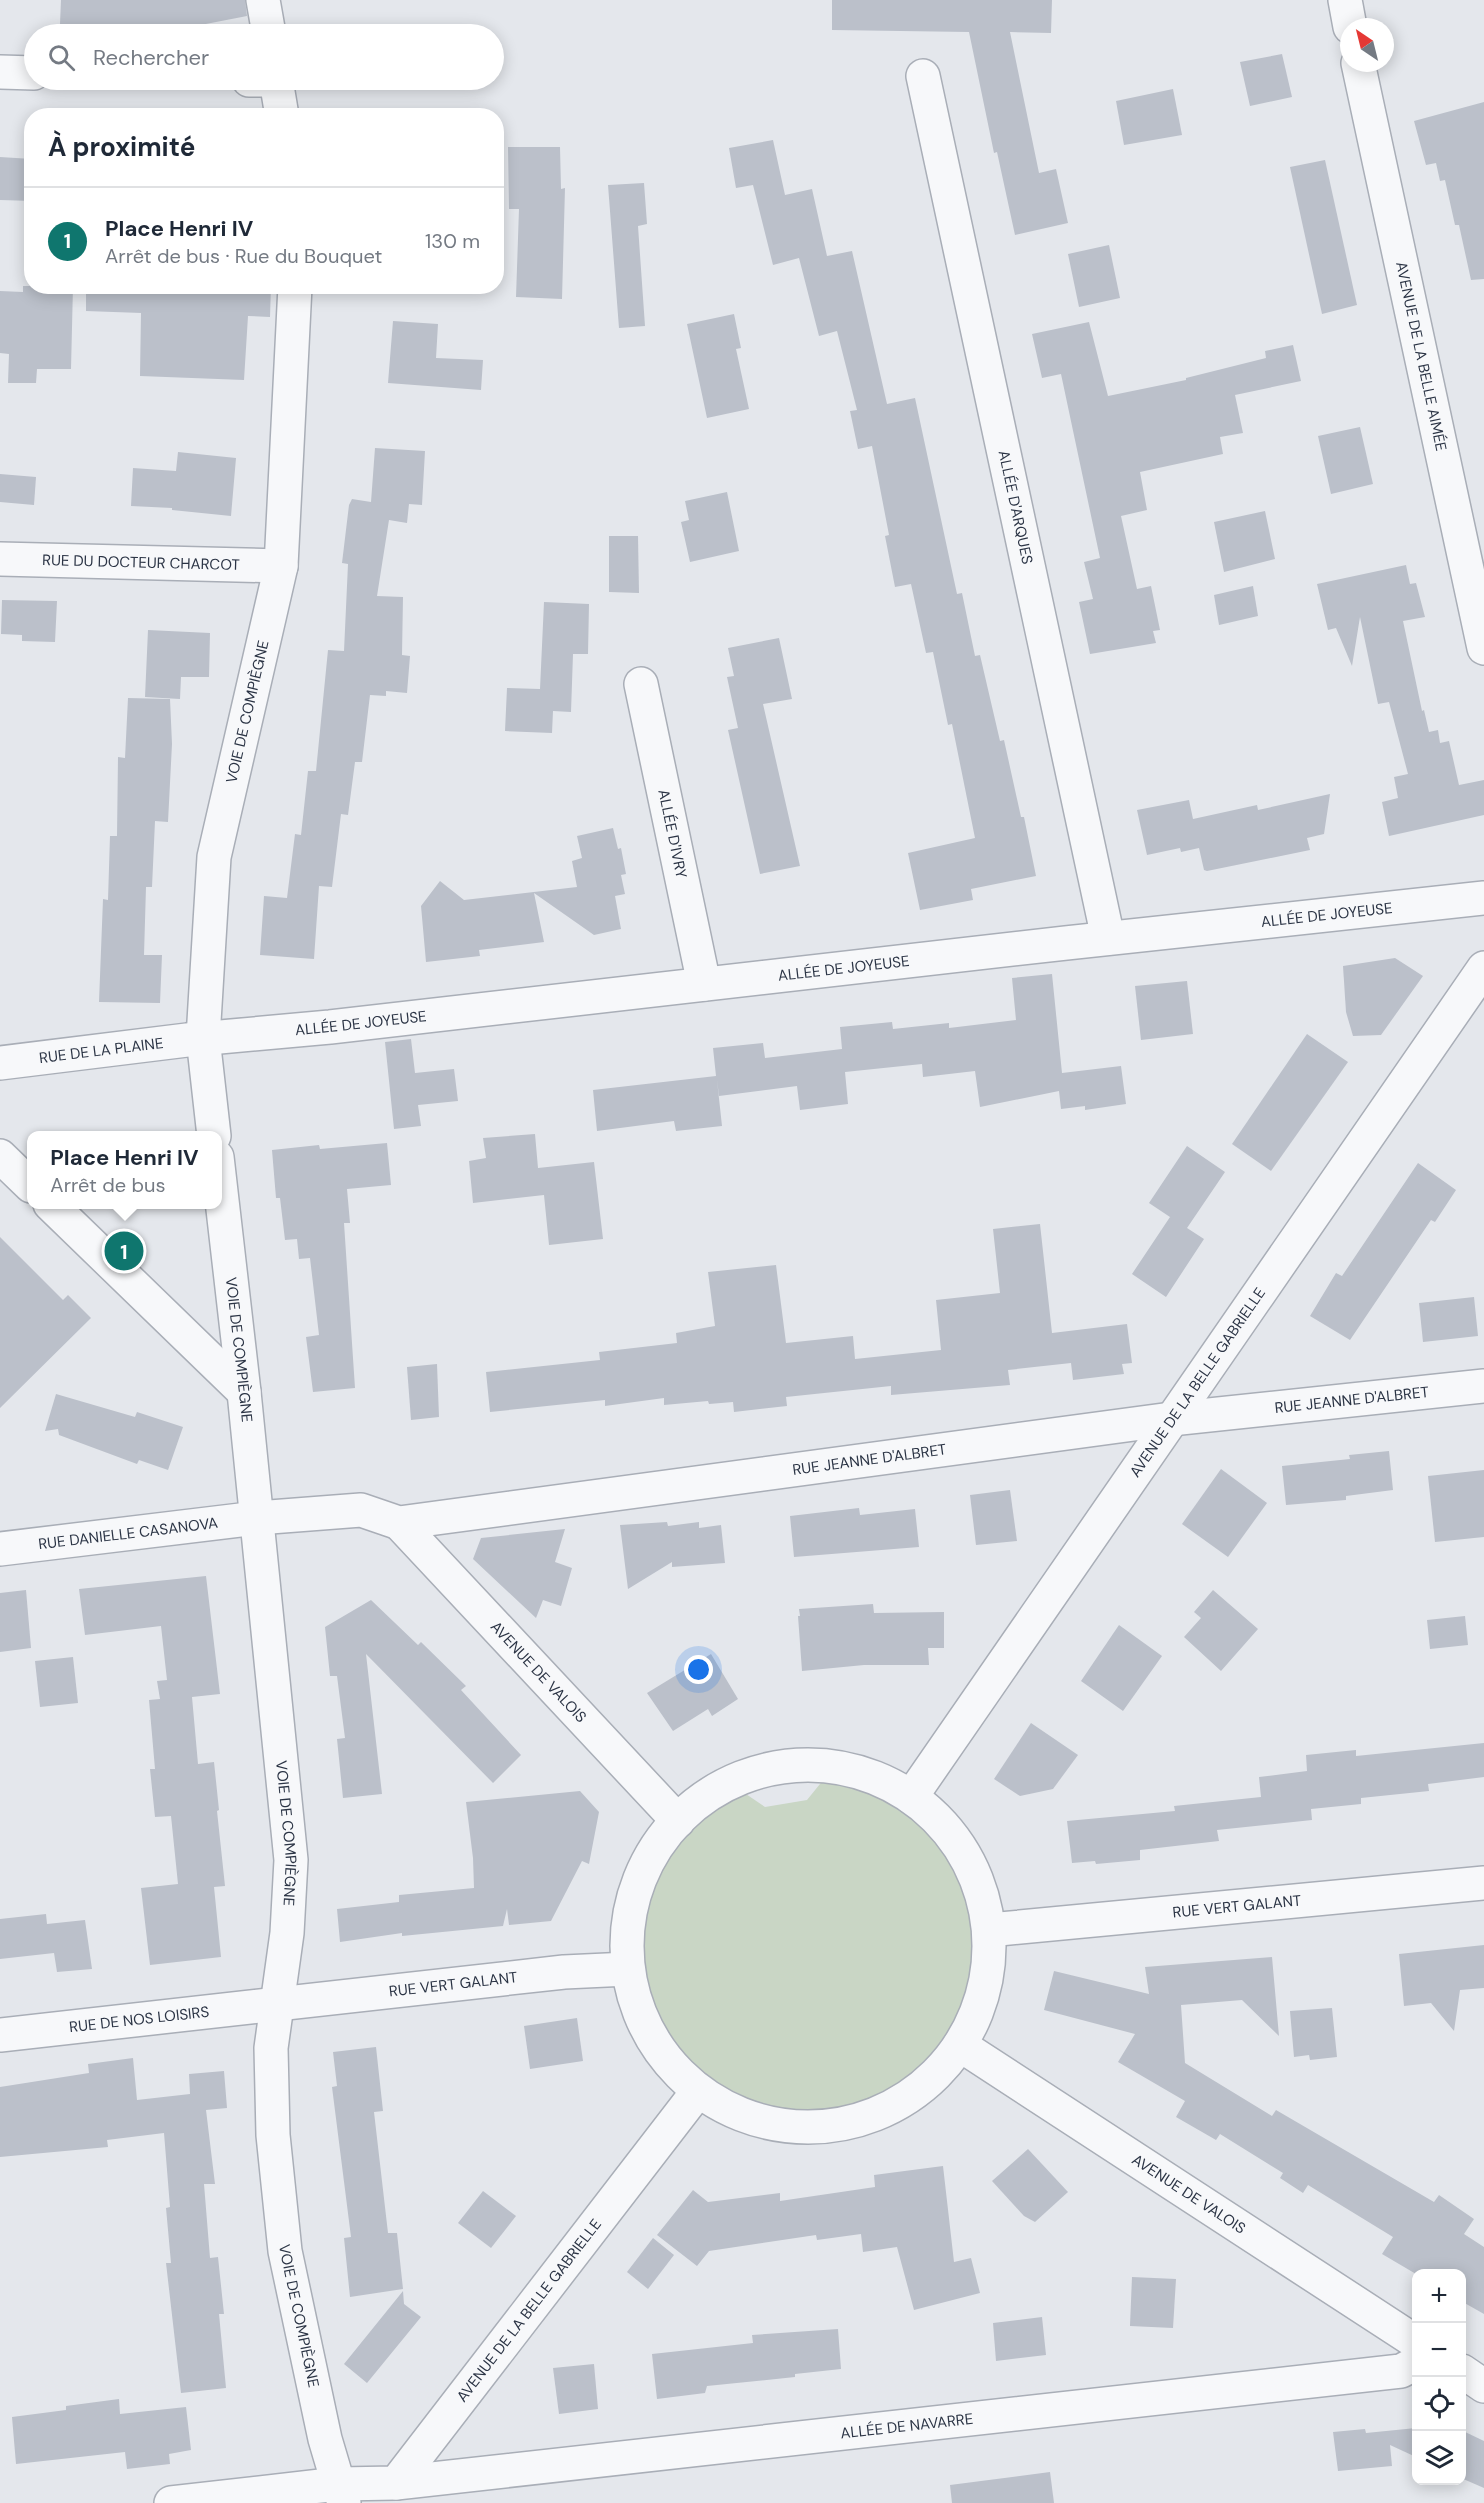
<!DOCTYPE html>
<html lang="fr">
<meta charset="utf-8">
<style>
:root{--surface:#fff;--page:#f6f6f7;--text:#1f2937;--muted:#747a83;--line:#e0e1e3;--accent:#0f766e}
body{margin:0;font-family:"DM Sans",sans-serif;background:var(--page);color:var(--text)}
.controls{position:absolute;right:18px;bottom:18px;display:grid;overflow:hidden;border-radius:12px;box-shadow:0 3px 15px #0003}
.controls button{width:54px;height:54px;display:grid;place-items:center;padding:0;border:0;border-bottom:2px solid var(--line);background:var(--surface);color:var(--text);font:30px sans-serif}
.compass{position:absolute;left:1340px;top:18px;width:54px;height:54px;border-radius:50%;background:var(--surface);box-shadow:0 3px 15px #0003;rotate:325deg}
.you{position:absolute;left:699px;top:1670px;width:21px;height:21px;margin:-15px;border:4px solid #fff;border-radius:50%;background:#1a73e8;box-shadow:0 0 0 9px #1a73e833}
.badge{display:grid;place-items:center;width:39px;height:39px;border-radius:50%;background:var(--accent);color:#fff;font-size:20px;font-weight:700}
.pin{position:absolute;translate:-50% -50%;border:3px solid #fff;box-shadow:0 2px 6px #0006}
.popup{position:absolute;left:27px;top:1131px;width:195px;height:78px;box-sizing:border-box;display:grid;place-content:center;border-radius:12px;background:var(--surface);filter:drop-shadow(0 2px 4px #0005);font-size:20px;white-space:nowrap;color:var(--muted)}
.popup b{font-size:22px;color:var(--text)}
.popup::after{content:'';position:absolute;left:50%;top:100%;margin-left:-12px;border:12px solid transparent;border-top-color:var(--surface)}
.list{margin:0;padding:0;list-style:none}
h2{display:flex;justify-content:space-between;align-items:center;height:78px;margin:0;padding:0 24px;font-size:26px}
h2 small{font-size:20px;font-weight:400;color:var(--muted)}
.list li{display:grid;grid-template-columns:39px 1fr auto;gap:18px;align-items:center;box-sizing:border-box;height:108px;padding:0 24px;border-top:2px solid var(--line)}
.list b{display:block;font-size:22px;white-space:nowrap}
.list p{margin:0;font-size:20px;white-space:nowrap;color:var(--muted)}
.list em{font-size:20px;font-style:normal;color:var(--muted)}
.icon{flex:none;width:33px;height:33px;fill:none;stroke:currentColor;stroke-width:2;stroke-linecap:round;stroke-linejoin:round}
.map{position:relative;flex:none;width:1484px;height:2503px;overflow:hidden}
.search{position:absolute;background:var(--surface);box-shadow:0 3px 15px #0003;left:24px;top:24px;width:480px;height:66px;display:flex;align-items:center;gap:15px;box-sizing:border-box;padding:0 21px;border-radius:33px;color:var(--muted);font-size:22px}
.panel{position:absolute;background:var(--surface);box-shadow:0 3px 15px #0003;left:24px;top:108px;width:480px;height:186px;border-radius:24px}
.map>svg:first-child{display:block}
.green{fill:#c9d6c5}
.building{fill:#bbc0ca}
.lines{fill:none;stroke-linecap:round;stroke-linejoin:round}
.street-casing{stroke:#a9aeb7;stroke-width:36}
.street{stroke:#f7f8fa;stroke-width:33}
.labels{text-anchor:middle;stroke-width:5;stroke-linejoin:round;paint-order:stroke}
.street-label{font-size:15px;fill:#2b3445;stroke:#f4f6f9}
</style>
<div class="map">
<svg width="1484" height="2503" viewBox="0 0 1484 2503">
<rect width="100%" height="100%" fill="#e4e7ec"/>
<path class="green" d="M824,1779C896,1796 952,1830 970,1905C982,1959 971,2019 932,2060C848,2145 718,2128 659,2024C637,1986 633,1944 646,1902C654,1877 664,1854 683,1834C700,1817 722,1804 743,1792L765,1807L807,1800Z"/>
<g class="building">
<polygon points="61,0 245,0 247,16 180,29 60,24"/>
<polygon points="832,0 1052,0 1051,33 1010,32 1039,173 1056,169 1068,223 1015,235 997,152 994,153 969,32 832,30"/>
<polygon points="1282,54 1292,97 1250,106 1240,62"/>
<polygon points="1173,89 1182,135 1124,145 1116,101"/>
<polygon points="1484,102 1484,279 1471,280 1459,225 1455,225 1445,180 1440,181 1436,163 1426,165 1414,121"/>
<polygon points="773,140 785,195 812,189 827,256 852,251 887,404 915,398 957,594 962,593 975,656 980,655 1000,741 1004,740 1021,817 1024,817 1036,876 971,889 973,900 920,910 908,853 975,838 952,724 948,725 933,652 926,653 911,584 895,587 885,536 889,535 872,446 858,449 850,411 857,410 837,331 819,336 799,258 773,265 753,185 736,188 729,148"/>
<polygon points="508,147 560,147 561,189 565,188 562,299 516,297 519,209 509,209"/>
<polygon points="0,157 32,159 32,201 0,200"/>
<polygon points="1325,160 1357,305 1322,314 1290,167"/>
<polygon points="644,183 647,224 638,226 645,326 619,328 608,185"/>
<polygon points="1109,245 1120,298 1079,307 1068,254"/>
<polygon points="23,286 73,286 71,369 37,369 36,383 8,383 9,354 0,353 0,291 23,292"/>
<polygon points="86,286 271,286 270,317 248,316 244,380 140,376 141,313 86,311"/>
<polygon points="734,314 741,348 736,349 749,409 707,418 687,324"/>
<polygon points="393,321 438,324 436,358 483,360 481,390 388,383"/>
<polygon points="1089,322 1108,396 1186,380 1186,378 1266,358 1265,351 1293,345 1301,381 1235,395 1243,433 1220,437 1223,454 1140,472 1147,510 1121,516 1137,589 1151,586 1160,630 1153,631 1156,643 1090,654 1079,602 1093,599 1084,562 1100,558 1061,374 1042,378 1032,334"/>
<polygon points="1360,427 1373,484 1331,494 1318,436"/>
<polygon points="375,448 425,451 422,505 409,504 407,523 389,520 377,596 403,597 402,655 410,656 407,693 386,691 386,696 370,695 362,762 355,762 348,815 341,814 332,887 319,886 314,959 260,955 264,896 287,898 295,834 301,835 308,771 316,771 328,650 344,651 348,564 342,563 349,505 352,499 371,502"/>
<polygon points="178,452 236,458 231,516 172,510 172,508 131,506 133,468 176,471"/>
<polygon points="0,474 36,477 34,505 0,502"/>
<polygon points="727,492 739,551 690,562 681,522 689,520 685,501"/>
<polygon points="1265,511 1275,559 1224,572 1214,522"/>
<polygon points="609,536 638,536 639,593 609,592"/>
<polygon points="1406,565 1410,584 1416,583 1425,617 1403,621 1422,711 1424,710 1429,732 1438,730 1440,743 1449,741 1459,785 1484,780 1484,815 1389,836 1382,802 1398,798 1394,777 1408,774 1389,702 1378,704 1360,617 1352,666 1336,628 1328,630 1317,584"/>
<polygon points="1253,586 1258,616 1219,625 1214,595"/>
<polygon points="2,600 57,601 55,642 22,641 22,635 1,634"/>
<polygon points="544,602 589,604 588,654 573,654 571,712 553,711 552,733 505,731 507,688 540,689"/>
<polygon points="148,630 210,633 209,677 181,677 180,699 145,697"/>
<polygon points="779,638 792,699 763,704 800,866 760,874 728,730 738,728 727,677 734,676 728,648"/>
<polygon points="128,698 170,699 172,744 168,822 155,821 152,887 146,887 144,955 162,955 160,1003 99,1002 103,899 108,900 110,836 117,836 118,757 125,758"/>
<polygon points="1330,794 1324,834 1307,838 1310,850 1207,871 1204,870 1199,848 1181,852 1180,848 1147,855 1137,810 1189,800 1193,819 1257,805 1258,810"/>
<polygon points="613,828 618,849 621,848 626,874 621,875 625,894 615,896 621,929 594,935 534,893 544,942 479,950 480,956 426,962 421,906 440,881 464,900 577,887 572,861 582,858 577,836"/>
<polygon points="1395,958 1423,976 1381,1035 1353,1036 1346,1012 1343,966"/>
<polygon points="1052,974 1062,1073 1121,1066 1126,1104 1085,1110 1085,1106 1061,1109 1059,1091 980,1107 975,1071 923,1077 922,1064 845,1072 848,1104 800,1110 797,1086 719,1096 717,1080 722,1126 676,1131 674,1121 597,1131 593,1090 716,1076 713,1048 763,1043 765,1058 842,1049 840,1027 892,1022 893,1029 949,1023 949,1028 1016,1020 1012,978"/>
<polygon points="1187,981 1193,1034 1141,1040 1135,986"/>
<polygon points="1307,1034 1348,1062 1271,1171 1232,1144"/>
<polygon points="411,1039 415,1073 454,1069 458,1101 418,1105 421,1126 394,1129 385,1042"/>
<polygon points="535,1134 538,1168 594,1162 603,1239 549,1245 544,1195 473,1203 469,1161 486,1158 483,1138"/>
<polygon points="387,1143 391,1185 347,1189 350,1223 344,1223 355,1388 313,1392 306,1337 319,1335 310,1258 299,1259 297,1239 285,1240 280,1198 276,1198 272,1150 319,1145 320,1149"/>
<polygon points="1187,1146 1225,1172 1187,1228 1204,1239 1166,1297 1132,1274 1170,1217 1179,1223 1149,1203"/>
<polygon points="1418,1163 1456,1190 1435,1222 1431,1220 1350,1340 1310,1316 1336,1273 1342,1276"/>
<polygon points="1040,1224 1052,1333 1127,1324 1132,1363 1122,1364 1124,1374 1073,1380 1071,1363 1008,1370 1010,1385 891,1395 891,1386 786,1397 787,1406 734,1412 733,1402 709,1404 708,1401 664,1405 664,1398 605,1406 605,1400 490,1412 486,1372 600,1360 599,1352 677,1343 676,1333 715,1326 708,1272 776,1265 786,1343 853,1336 855,1359 941,1350 936,1300 1000,1293 993,1229"/>
<polygon points="0,1237 63,1300 68,1295 91,1318 0,1408"/>
<polygon points="1474,1297 1478,1336 1423,1342 1419,1303"/>
<polygon points="437,1364 439,1417 411,1420 407,1367"/>
<polygon points="56,1394 135,1417 137,1412 183,1427 168,1470 139,1460 137,1464 59,1435 58,1429 45,1431"/>
<polygon points="1389,1451 1393,1490 1346,1496 1346,1500 1286,1505 1282,1466 1350,1459 1349,1455"/>
<polygon points="1221,1469 1267,1503 1228,1557 1182,1524"/>
<polygon points="1484,1470 1484,1537 1435,1542 1428,1476"/>
<polygon points="1010,1490 1017,1541 976,1545 970,1495"/>
<polygon points="859,1508 860,1515 915,1509 919,1547 794,1557 790,1516"/>
<polygon points="667,1522 668,1526 699,1522 699,1528 721,1525 725,1563 672,1567 672,1562 628,1589 620,1525"/>
<polygon points="565,1529 555,1562 572,1568 561,1606 543,1600 536,1618 473,1559 481,1538"/>
<polygon points="206,1576 220,1694 192,1697 198,1764 214,1762 219,1810 217,1811 225,1886 214,1887 221,1957 150,1965 141,1888 178,1884 171,1816 155,1817 150,1769 155,1769 149,1700 160,1699 157,1681 167,1680 161,1626 85,1635 79,1589"/>
<polygon points="26,1590 31,1648 0,1652 0,1593"/>
<polygon points="1213,1590 1258,1629 1221,1671 1184,1637 1201,1618 1194,1612"/>
<polygon points="371,1600 418,1645 421,1642 466,1686 461,1690 521,1755 493,1783 366,1654 382,1794 343,1798 337,1739 345,1738 337,1676 330,1676 325,1627"/>
<polygon points="873,1604 874,1613 944,1612 944,1648 928,1648 929,1665 864,1665 802,1671 798,1616 800,1616 799,1609"/>
<polygon points="1465,1616 1468,1645 1430,1649 1427,1620"/>
<polygon points="1119,1625 1162,1656 1123,1711 1081,1681"/>
<polygon points="711,1654 738,1699 712,1716 708,1709 673,1731 647,1693"/>
<polygon points="73,1657 78,1703 40,1707 35,1661"/>
<polygon points="1031,1723 1078,1755 1053,1789 1020,1796 994,1779"/>
<polygon points="1484,1743 1484,1777 1428,1784 1429,1791 1361,1798 1361,1804 1311,1809 1312,1820 1217,1830 1219,1841 1140,1850 1140,1860 1096,1864 1095,1861 1072,1863 1067,1821 1175,1811 1174,1806 1261,1797 1259,1777 1307,1771 1306,1755 1356,1750 1356,1756"/>
<polygon points="580,1791 599,1812 589,1864 582,1861 551,1921 509,1925 507,1909 503,1926 402,1936 402,1933 340,1942 337,1909 399,1902 399,1895 474,1888 473,1858 466,1802"/>
<polygon points="46,1914 47,1924 85,1920 92,1969 57,1972 54,1953 0,1959 0,1919"/>
<polygon points="1484,1945 1484,1988 1460,1990 1454,2031 1431,2003 1404,2006 1399,1954"/>
<polygon points="1272,1957 1279,2036 1242,2000 1181,2005 1185,2063 1272,2116 1276,2110 1434,2202 1439,2195 1474,2219 1464,2234 1484,2247 1484,2314 1461,2301 1461,2274 1416,2274 1382,2254 1393,2237 1308,2185 1303,2193 1280,2178 1283,2173 1220,2134 1216,2140 1176,2117 1185,2101 1118,2062 1135,2034 1044,2010 1054,1971 1149,1994 1145,1967"/>
<polygon points="1332,2008 1337,2057 1310,2060 1309,2055 1294,2057 1290,2011"/>
<polygon points="577,2018 583,2061 530,2069 524,2026"/>
<polygon points="376,2047 383,2111 374,2112 388,2233 397,2233 403,2289 350,2297 344,2238 351,2237 332,2087 337,2086 333,2052"/>
<polygon points="133,2058 137,2100 190,2094 189,2074 224,2071 227,2108 206,2110 215,2184 204,2184 210,2258 218,2257 224,2314 219,2314 226,2388 181,2393 166,2263 171,2263 166,2208 170,2207 164,2133 107,2140 108,2147 0,2157 0,2087 89,2073 88,2064"/>
<polygon points="1028,2149 1068,2192 1035,2222 1024,2216 992,2181"/>
<polygon points="943,2166 954,2262 971,2258 980,2293 914,2310 897,2247 863,2252 861,2234 817,2240 816,2235 709,2251 697,2266 657,2235 693,2190 708,2202 780,2193 780,2201 875,2187 874,2175"/>
<polygon points="483,2191 516,2216 491,2248 458,2223"/>
<polygon points="653,2238 674,2255 648,2289 627,2272"/>
<polygon points="1132,2277 1176,2279 1173,2328 1130,2326"/>
<polygon points="403,2291 404,2304 421,2317 367,2383 344,2364"/>
<polygon points="1042,2317 1046,2355 996,2361 993,2323"/>
<polygon points="838,2329 841,2369 795,2374 795,2377 707,2386 705,2393 657,2399 652,2354 753,2343 752,2335"/>
<polygon points="594,2364 598,2409 559,2414 553,2368"/>
<polygon points="119,2399 120,2414 186,2407 191,2450 169,2454 170,2464 127,2469 125,2452 16,2464 12,2417 66,2410 66,2406"/>
<polygon points="1416,2428 1416,2457 1390,2445 1392,2466 1338,2471 1333,2432 1365,2429 1366,2433"/>
<polygon points="1461,2430 1484,2441 1484,2488 1461,2478"/>
<polygon points="1050,2472 1054,2503 952,2503 950,2485"/>
</g>
<g class="lines">
<g class="street-casing">
<g id="street">
<polyline points="263,0 269,34"/>
<polyline points="1345,0 1350,27"/>
<path id="s1" d="M1358,63L1484,648"/>
<polyline points="0,72 34,73"/>
<path id="s2" d="M923,76L1108,938"/>
<polyline points="249,80 276,80"/>
<polyline points="276,80 282,116"/>
<path id="s3" d="M0,559L281,566"/>
<path id="s4" d="M641,684L704,984"/>
<path id="s5" d="M0,1063L187,1040L330,1027L1066,943L1484,898"/>
<path id="s6" d="M214,1136L203,1038L214,857L281,566L295,286"/>
<polyline points="0,1156 31,1186"/>
<path id="s7" d="M217,1157L244,1392L291,1860L287,1933L271,2048L273,2135L285,2251L325,2439L344,2503"/>
<polyline points="50,1204 244,1392"/>
<path id="s8" d="M399,1523L678,1821"/>
<path id="s9" d="M0,1549L257,1518L361,1510L399,1523L1171,1419L1484,1386"/>
<circle cx="808" cy="1946" r="181"/>
<path id="s10" d="M911,1797L1484,968"/>
<path id="s11" d="M989,1930L1484,1883"/>
<path id="s12" d="M0,2035L564,1972L628,1969"/>
<path id="s13" d="M960,2045L1416,2342"/>
<polyline points="1462,2371 1484,2386"/>
<path id="s14" d="M396,2483L1401,2371L1416,2363"/>
<path id="s15" d="M171,2503L338,2484L396,2483L698,2091"/>
</g>
</g>
<use href="#street" class="street"/>
</g>
<g class="labels">
<g class="street-label">
<text dy="5" stroke="none"><textPath href="#s1" startOffset="300">AVENUE DE LA BELLE AIMÉE</textPath></text>
<text dy="5" stroke="none"><textPath href="#s2" startOffset="441">ALLÉE D'ARQUES</textPath></text>
<text dy="5" stroke="none"><textPath href="#s3" startOffset="141">RUE DU DOCTEUR CHARCOT</textPath></text>
<text dy="5" stroke="none"><textPath href="#s6" startOffset="429">VOIE DE COMPIÈGNE</textPath></text>
<text dy="5" stroke="none"><textPath href="#s4" startOffset="153">ALLÉE D'IVRY</textPath></text>
<text dy="5" stroke="none"><textPath href="#s5" startOffset="1335">ALLÉE DE JOYEUSE</textPath></text>
<text dy="5" stroke="none"><textPath href="#s5" startOffset="849">ALLÉE DE JOYEUSE</textPath></text>
<text dy="5" stroke="none"><textPath href="#s5" startOffset="363">ALLÉE DE JOYEUSE</textPath></text>
<text dy="5" stroke="none"><textPath href="#s5" startOffset="102">RUE DE LA PLAINE</textPath></text>
<text dy="5" stroke="none"><textPath href="#s7" startOffset="194">VOIE DE COMPIÈGNE</textPath></text>
<text dy="5" stroke="none"><textPath href="#s10" startOffset="504">AVENUE DE LA BELLE GABRIELLE</textPath></text>
<text dy="5" stroke="none"><textPath href="#s9" startOffset="1364">RUE JEANNE D'ALBRET</textPath></text>
<text dy="5" stroke="none"><textPath href="#s9" startOffset="878">RUE JEANNE D'ALBRET</textPath></text>
<text dy="5" stroke="none"><textPath href="#s9" startOffset="129">RUE DANIELLE CASANOVA</textPath></text>
<text dy="5" stroke="none"><textPath href="#s8" startOffset="204">AVENUE DE VALOIS</textPath></text>
<text dy="5" stroke="none"><textPath href="#s7" startOffset="680">VOIE DE COMPIÈGNE</textPath></text>
<text dy="5" stroke="none"><textPath href="#s11" startOffset="249">RUE VERT GALANT</textPath></text>
<text dy="5" stroke="none"><textPath href="#s12" startOffset="456">RUE VERT GALANT</textPath></text>
<text dy="5" stroke="none"><textPath href="#s12" startOffset="140">RUE DE NOS LOISIRS</textPath></text>
<text dy="5" stroke="none"><textPath href="#s13" startOffset="273">AVENUE DE VALOIS</textPath></text>
<text dy="5" stroke="none"><textPath href="#s15" startOffset="444">AVENUE DE LA BELLE GABRIELLE</textPath></text>
<text dy="5" stroke="none"><textPath href="#s7" startOffset="1166">VOIE DE COMPIÈGNE</textPath></text>
<text dy="5" stroke="none"><textPath href="#s14" startOffset="514">ALLÉE DE NAVARRE</textPath></text>
</g>
</g>
</svg>
<div class="controls">
<button>+</button>
<button>−</button>
<button><svg class="icon" aria-label="locate" viewBox="0 0 24 24"><circle cx="12" cy="12" r="6"/><path d="M12 2v4M12 18v4M2 12h4M18 12h4"/></svg></button>
<button><svg class="icon" aria-label="layers" viewBox="0 0 24 24"><path d="M12 4l9 5-9 5-9-5zM3 14l9 5 9-5"/></svg></button>
</div>
<svg class="compass" viewBox="-18 -18 36 36"><path d="M0-13l5 13h-10z" fill="#e53935"/><path d="M0 13l5-13h-10z" fill="#747a83"/></svg>
<div class="you"></div>
<div class="pin badge" style="left:124px;top:1251px">1</div>
<div class="popup"><b>Place Henri IV</b>Arrêt de bus</div>
<div class="search"><svg class="icon" aria-label="search" viewBox="0 0 24 24"><circle cx="10" cy="10" r="6"/><path d="M15 15l6 6"/></svg>Rechercher</div>
<section class="panel">
<h2>À proximité<small></small></h2>
<ul class="list">
<li><span class="badge">1</span><div><b>Place Henri IV</b><p>Arrêt de bus · Rue du Bouquet</p></div><em>130 m</em></li>
</ul>
</section>
</div>
